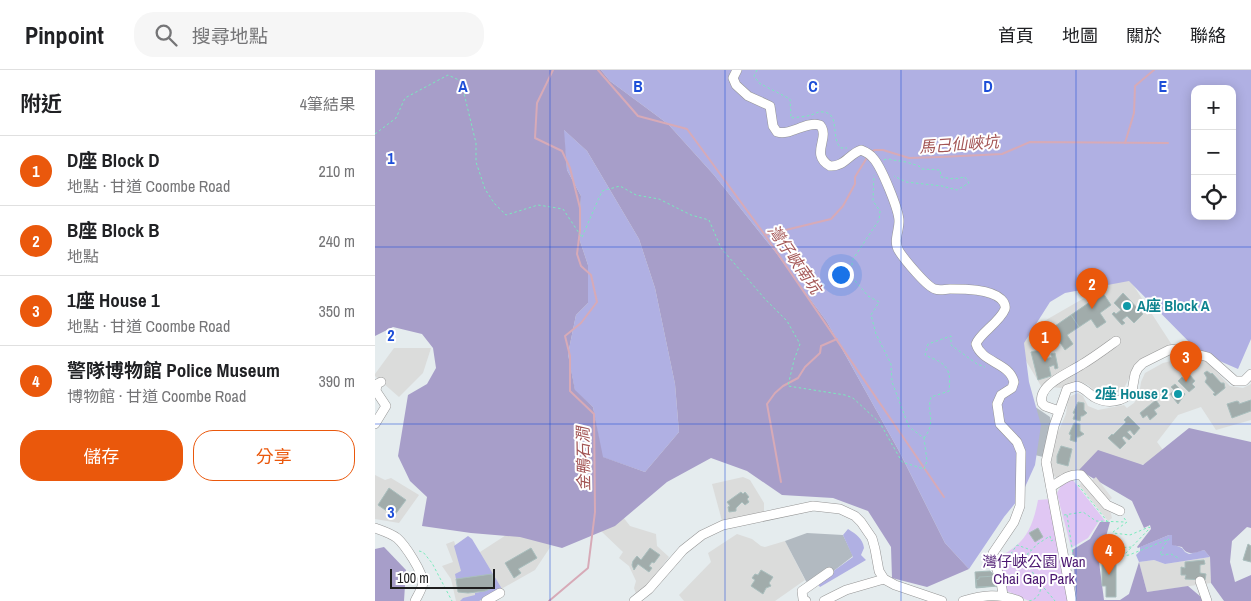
<!DOCTYPE html>
<html lang="zh-TW">
<meta charset="utf-8">
<style>
:root{--surface:#fff;--page:#f6f6f6;--text:#202124;--muted:#757577;--line:#e0e0e0;--accent:#ea580c}
body{margin:0;font-family:"Archivo Narrow","Noto Sans TC",sans-serif;background:var(--page);color:var(--text)}
.controls{position:absolute;right:15px;top:15px;display:grid;overflow:hidden;border-radius:10px;box-shadow:0 2px 12px #0003}
.controls button{width:45px;height:45px;display:grid;place-items:center;padding:0;border:0;border-bottom:1px solid var(--line);background:var(--surface);color:var(--text);font:25px sans-serif}
.scale{position:absolute;left:15px;bottom:12px;width:105px;box-sizing:border-box;padding-left:5px;border:2px solid #1e1e1e;border-top:0;font-size:14px;line-height:18px;white-space:nowrap;color:#1e1e1e;-webkit-text-stroke:4px #fff;paint-order:stroke}
.you{position:absolute;left:465px;top:204px;width:18px;height:18px;margin:-12px;border:4px solid #fff;border-radius:50%;background:#1a73e8;box-shadow:0 0 0 8px #1a73e833}
.badge{display:grid;place-items:center;width:32px;height:32px;border-radius:50%;background:var(--accent);color:#fff;font-size:16px;font-weight:700}
.pin{position:absolute;translate:-50% -41px;filter:drop-shadow(0 1px 2px #0008)}
.pin::after{content:'';position:absolute;top:26px;width:18px;height:15px;background:inherit;clip-path:polygon(0 0,100% 0,50% 100%)}
.list{margin:0;padding:0;list-style:none}
h2{display:flex;justify-content:space-between;align-items:center;height:65px;margin:0;padding:0 20px;font-size:21px}
h2 small{font-size:16px;font-weight:400;color:var(--muted)}
.list li{display:grid;grid-template-columns:32px 1fr auto;gap:15px;align-items:center;box-sizing:border-box;height:70px;padding:0 20px;border-top:1px solid var(--line)}
.list b{display:block;font-size:19px;white-space:nowrap}
.list p{margin:0;font-size:16px;white-space:nowrap;color:var(--muted)}
.list em{font-size:16px;font-style:normal;color:var(--muted)}
.actions{display:flex;gap:10px;padding:15px 20px}
.actions a{flex:1;padding:11px 0;border:1px solid var(--accent);border-radius:20px;text-align:center;font-size:18px;color:var(--accent)}
.actions .main{background:var(--accent);color:#fff}
.icon{flex:none;width:28px;height:28px;fill:none;stroke:currentColor;stroke-width:2;stroke-linecap:round;stroke-linejoin:round}
.map{position:relative;flex:none;width:876px;height:531px;overflow:hidden}
header{display:flex;align-items:center;gap:30px;box-sizing:border-box;height:70px;padding:0 25px;background:var(--surface);border-bottom:1px solid var(--line)}
header strong{font-size:24px}
nav{display:flex;gap:28px;margin-inline-start:auto;font-size:18px}
.search{width:350px;height:45px;background:var(--page);display:flex;align-items:center;gap:12px;box-sizing:border-box;padding:0 18px;border-radius:20px;color:var(--muted);font-size:19px}
main{display:flex}
aside{flex:1;background:var(--surface)}
.map>svg:first-child{display:block}
.residential{fill:#dbdcdb}
.construction{fill:#b2bac1}
.grass{fill:#b0b0e3;fill-rule:evenodd}
.forest{fill:#a79ec9;fill-rule:evenodd}
.park{fill:#e0c7f3}
.parking{fill:#dedede}
.lines{fill:none;stroke-linecap:round;stroke-linejoin:round}
.stream{stroke:#d7aab7;stroke-width:2}
.building{fill:#a1acab;stroke:#a9bebd}
.minor-casing{stroke:#959595;stroke-width:10}
.path{stroke:#79ebbd;stroke-width:1;stroke-dasharray:2.5 2.5;stroke-linecap:butt}
.minor{stroke:#fff;stroke-width:9}
.grid{fill:none;stroke:#1d4ed8;stroke-width:1;stroke-opacity:0.55}
.culture-dot{fill:#0f9aa8;stroke:#fff;stroke-width:2}
.labels{text-anchor:middle;stroke-width:4;stroke-linejoin:round;paint-order:stroke}
.culture-label{font-size:15px;font-weight:bold;fill:#0d838f;stroke:#fff;text-anchor:start}
.park-label{font-size:15px;fill:#4b1771;stroke:#fff}
.water-label{font-size:16px;font-style:italic;fill:#a35555;stroke:#fff}
.grid-label{font-size:16px;text-anchor:middle;font-weight:bold;fill:#1d4ed8;stroke:#fff;stroke-width:4;stroke-linejoin:round;paint-order:stroke}
</style>
<header>
<strong>Pinpoint</strong>
<div class="search"><svg class="icon" aria-label="search" viewBox="0 0 24 24"><circle cx="10" cy="10" r="6"/><path d="M15 15l6 6"/></svg>搜尋地點</div>
<nav><a>首頁</a><a>地圖</a><a>關於</a><a>聯絡</a></nav>
</header>
<main>
<aside>
<h2>附近<small>4筆結果</small></h2>
<ul class="list">
<li><span class="badge">1</span><div><b>D座 Block D</b><p>地點 · 甘道 Coombe Road</p></div><em>210 m</em></li>
<li><span class="badge">2</span><div><b>B座 Block B</b><p>地點</p></div><em>240 m</em></li>
<li><span class="badge">3</span><div><b>1座 House 1</b><p>地點 · 甘道 Coombe Road</p></div><em>350 m</em></li>
<li><span class="badge">4</span><div><b>警隊博物館 Police Museum</b><p>博物館 · 甘道 Coombe Road</p></div><em>390 m</em></li>
</ul>
<div class="actions"><a class="main">儲存</a><a>分享</a></div>
</aside>
<div class="map">
<svg width="876" height="531" viewBox="0 0 876 531">
<rect width="100%" height="100%" fill="#e5ecee"/>
<g class="residential">
<polygon points="751,204 797,275 787,278 761,295 748,320 736,326 724,324 713,315 706,312 692,314 686,318 666,316 638,269"/>
<polygon points="19,278 56,278 48,303 24,327 0,306 0,304"/>
<polygon points="808,288 831,291 855,316 868,318 876,314 876,350 841,360 826,337 803,345 782,372 788,380 771,394 712,401 700,400 683,409 681,408 677,404 674,393 676,392 681,361 684,360 691,344 693,329 696,326 703,323 708,326 713,336 723,340 749,335 752,338 759,333 764,325 766,312 770,303 788,293"/>
<polygon points="0,405 10,410 16,408 44,425 24,453 0,449"/>
<polygon points="368,407 375,410 389,433 389,442 347,451 337,414"/>
<polygon points="162,445 176,476 160,500 105,531 81,531 76,509 67,496 78,492 71,474 79,471 85,489 105,482"/>
<polygon points="248,447 255,456 281,464 282,476 294,487 275,512 261,524 259,518 261,511 254,496 244,488 248,482 226,461"/>
<polygon points="362,464 377,469 386,476 390,477 410,471 430,510 400,531 309,531 304,525 336,492 333,483"/>
<polygon points="835,487 836,513 772,522 764,492 779,490 790,494"/>
</g>
<g class="construction">
<polygon points="653,332 675,347 676,352 668,387 656,384"/>
<polygon points="432,463 468,465 478,486 456,503 432,513 410,471"/>
</g>
<g class="grass">
<path d="M226,0H876V269L863,299L824,282L754,211L690,223L675,232L649,273L654,312L666,355L660,395L646,426L629,447L594,499L570,473L524,381L452,252L402,184L339,105L293,54L235,11ZM820,19H857V146H820Z"/>
<polygon points="188,59 212,81 264,169 280,218 300,314 304,362 270,402 227,387 218,337 200,321 193,284 201,245 213,233 213,195 204,168 206,126 192,100"/>
<path d="M473,459C481,464 488,469 489,478L486,485L491,490L445,517L442,513L478,487L468,465Z"/>
<polygon points="794,465 797,465 798,468 797,474 807,478 810,482 814,484 829,480 835,487 790,494 779,490 764,492 761,485 765,481 765,477"/>
<polygon points="93,466 97,469 127,519 104,531 85,531 88,528 100,525 100,523 110,521 119,517 117,504 81,509 80,504 86,501 79,476"/>
</g>
<g class="forest">
<path d="M0,0H226L235,11L293,54L339,105L402,184L452,252L524,381L570,473L594,499L552,517L517,508L516,477L493,441L458,428L407,425L372,401L336,388L292,412L240,456L187,478L145,467L96,463L47,456L52,427L35,411L23,386L33,325L52,314L61,298L58,278L47,264L18,257L0,266ZM189,60L212,81L264,169L280,218L300,314L304,362L270,402L228,387L218,337L200,320L193,284L201,245L213,233V195L204,168L206,126L192,100Z"/>
<path d="M814,358L876,372V458L872,457L857,471L855,492L860,512L876,505V531H849L836,513L835,487L829,480C821,483 812,486 807,477L797,475V465H794L763,478L762,477L776,459L775,455L769,458L757,431L704,400L723,380L768,395Z"/>
<polygon points="725,452 735,452 724,492 729,530 745,530 754,524 764,492 772,522 813,516 826,527 828,531 702,531 697,480 715,469"/>
<polygon points="9,477 31,500 29,531 0,531 0,479"/>
</g>
<g class="park">
<path d="M697,409L731,452L724,451L713,468L696,478C692,459 686,442 682,423L686,416Z"/>
<path d="M675,429L694,531H654L632,521L620,489C649,475 657,461 663,430Z"/>
</g>
<polygon class="parking" points="721,407 737,428 733,431 737,448 733,451 704,415 708,412 716,411"/>
<g class="lines">
<g class="stream">
<polyline points="223,0 263,46 312,59 390,165 569,427"/>
<polyline points="750,73 759,43 760,16 779,0"/>
<polyline points="495,82 500,80 508,80 534,88 565,87 627,84 655,72 793,73"/>
<polyline points="390,165 456,149 468,136 480,114 480,107 493,86"/>
<polyline points="406,412 392,334 400,323 408,316 423,308 430,297 445,283 446,276 462,269"/>
<polyline points="174,531 213,498 220,442 219,344 195,321 195,286 190,266 206,253 222,232 216,205 206,196 202,184 205,160 205,138 195,98 187,81 160,68 162,33 178,0"/>
</g>
</g>
<g class="building">
<polygon points="728,223 736,235 725,243 731,252 722,258 716,249 704,257 696,245"/>
<polygon points="748,223 768,244 759,253 752,246 747,250 750,253 747,255 737,244 739,242 741,244 746,240 739,233"/>
<polygon points="696,245 704,257 692,265 698,274 690,280 684,271 672,279 664,267"/>
<polygon points="669,279 671,289 677,287 676,284 680,283 683,298 680,299 679,295 674,297 676,306 663,310 656,282"/>
<polygon points="832,301 836,304 837,303 846,313 849,313 850,318 840,326 838,324 840,323 830,312 832,308 829,303"/>
<polygon points="814,304 820,311 817,314 820,317 814,322 803,311 807,307 809,309"/>
<polygon points="800,314 810,324 803,334 795,324 799,320 796,317"/>
<polygon points="781,330 785,336 779,340 782,344 775,350 772,345 768,348 765,343"/>
<polygon points="876,330 876,341 857,348 852,334 862,331 864,332 864,334"/>
<polygon points="703,332 709,333 709,340 712,343 708,346 706,346 705,351 698,349 700,344 698,343"/>
<polygon points="753,346 765,358 759,365 755,360 752,362 757,367 754,370 749,366 747,368 751,373 745,379 733,368 737,364 738,365 751,352 749,350"/>
<polygon points="699,353 705,354 705,361 709,364 704,367 702,367 701,372 695,370 696,365 694,364"/>
<polygon points="686,376 697,379 693,396 682,393 682,386"/>
<polygon points="14,418 31,430 19,446 3,435"/>
<polygon points="366,422 368,424 370,422 374,427 372,429 374,432 370,435 367,432 361,438 361,441 354,442 353,437 355,436 352,432"/>
<polygon points="663,458 668,467 660,472 654,463"/>
<polygon points="873,474 876,476 876,492 868,490"/>
<polygon points="156,478 162,488 143,499 146,503 139,508 130,493"/>
<polygon points="275,478 285,485 279,493 277,492 274,496 277,498 274,502 263,494 259,500 257,495 258,491 262,486 266,490"/>
<polygon points="829,490 830,494 825,495 825,503 831,504 830,510 810,509 811,505 806,505 806,497 810,498 810,492"/>
<polygon points="727,494 741,494 741,527 731,527 731,516 727,516"/>
<polygon points="386,500 398,507 394,513 396,516 391,518 388,524 376,516 380,510 377,508 380,504 383,505"/>
<polygon points="615,501 621,507 622,516 601,518 600,502"/>
<polygon points="117,504 119,517 115,518 115,519 110,521 93,523 83,522 81,509"/>
<polygon points="621,506 621,516 602,517 601,510 604,509 604,507"/>
</g>
<g class="lines">
<g class="minor-casing">
<g id="minor">
<path d="M362,0L358,8L361,15L373,26L395,36L398,56L402,62C416,66 430,51 445,55C456,68 434,84 455,96C469,97 474,84 486,80C491,82 495,84 498,88C506,96 524,140 524,151C524,162 518,171 524,181C529,189 552,217 560,219C565,221 570,219 575,219C590,219 615,219 626,229C629,232 631,235 630,239C625,252 604,264 601,274C607,293 634,292 639,312L637,318L626,325L622,334L625,354L642,372L646,382L645,436L639,452L618,483V489L626,511L628,526"/>
<path d="M684,341L670,336L667,333C662,315 694,303 706,295C718,288 730,279 741,271"/>
<polyline points="0,354 11,336 1,321 2,314 6,312"/>
<path d="M676,417C686,411 694,403 706,405L732,435L745,441"/>
<path d="M0,458C8,461 15,463 22,468C30,475 48,502 48,513C47,519 43,525 40,531"/>
<polyline points="825,511 832,531"/>
<polyline points="111,531 125,523"/>
<polyline points="259,531 274,519 308,480 327,465 348,455 438,436 465,439 480,446 486,452 497,468 500,479 504,501 509,509 520,515 567,531"/>
<polyline points="431,531 428,529 427,521 454,502"/>
<polyline points="449,531 471,520 509,509"/>
<path d="M588,531C608,525 624,523 644,531"/>
<path d="M697,531L671,392L679,356L692,319L702,316C709,318 713,323 719,327C731,334 748,333 757,321L760,304L763,298L768,293L794,280L801,279L833,287L860,311H869L876,304"/>
</g>
</g>
<g class="path">
<path d="M382,0L379,6L384,13L415,29L416,48C422,47 430,47 436,45C440,44 443,41 448,42C466,43 455,69 466,78H472"/>
<polyline points="0,64 21,48 30,28 73,5 86,11 101,73 101,92 110,119 119,133 131,145 163,135 188,139 206,166"/>
<polyline points="509,90 512,89 531,92 544,96 547,99 565,100 566,107 579,109 590,107 594,113 582,120 567,116 531,112 519,106"/>
<polyline points="207,167 227,121 245,116 261,125 284,129 316,145 334,150 346,178 390,229 412,251 425,274 419,290 413,316 470,325 478,328 505,353 527,392 549,399 552,391 549,368 534,357 517,312 516,294 501,264 496,245 504,232 493,226 475,205 478,189 504,150 505,141 498,131 499,105"/>
<path d="M549,368C562,352 551,343 556,327L574,321C575,309 576,299 565,292C561,289 555,288 550,285L553,274L576,266V275L602,294L610,297"/>
<polyline points="703,415 732,451"/>
<polyline points="689,445 708,442 721,451 750,452"/>
<polyline points="692,445 699,491"/>
<polyline points="749,448 752,452 738,462 738,463 755,465 774,457 775,458 748,486 754,485 794,469 788,477 785,485 796,484 805,489"/>
<path d="M678,470L676,471L675,466L661,475L658,479L653,483C650,500 670,518 680,531"/>
<polyline points="44,481 48,482 57,493 77,531"/>
<polyline points="726,491 729,482 740,478 757,477"/>
<polyline points="653,494 638,493 635,485 642,475 656,480"/>
<path d="M654,531C663,529 666,523 666,514"/>
</g>
<use href="#minor" class="minor"/>
</g>
<path class="grid" d="M175,0V531M350,0V531M526,0V531M701,0V531M0,177H876M0,354H876"/>
<g class="culture-dot">
<circle cx="752" cy="236" r="5"/>
<circle cx="803" cy="324" r="5"/>
</g>
<g class="labels">
<g class="culture-label">
<text x="762" y="241">A座 Block A</text>
<text x="793" y="329" text-anchor="end">2座 House 2</text>
</g>
<g class="park-label">
<text x="659" y="497">灣仔峽公園 Wan<tspan x="659" dy="17">Chai Gap Park</tspan></text>
</g>
<g class="water-label">
<text transform="translate(584 74) rotate(-4)" y="6">馬己仙峽坑</text>
<text transform="translate(420 189) rotate(55)" y="6">灣仔峽南坑</text>
<text transform="translate(208 389) rotate(-91)" y="6">金鴨石澗</text>
</g>
</g>
<g class="grid-label">
<text x="88" y="22">A</text>
<text x="263" y="22">B</text>
<text x="438" y="22">C</text>
<text x="613" y="22">D</text>
<text x="788" y="22">E</text>
<text x="16" y="94">1</text>
<text x="16" y="271">2</text>
<text x="16" y="448">3</text>
</g>
</svg>
<div class="controls">
<button>+</button>
<button>−</button>
<button><svg class="icon" aria-label="locate" viewBox="0 0 24 24"><circle cx="12" cy="12" r="6"/><path d="M12 2v4M12 18v4M2 12h4M18 12h4"/></svg></button>
</div>
<div class="scale">100 m</div>
<div class="you"></div>
<div class="pin badge" style="left:670px;top:292px">1</div>
<div class="pin badge" style="left:717px;top:239px">2</div>
<div class="pin badge" style="left:811px;top:312px">3</div>
<div class="pin badge" style="left:734px;top:505px">4</div>
</div>
</main>
